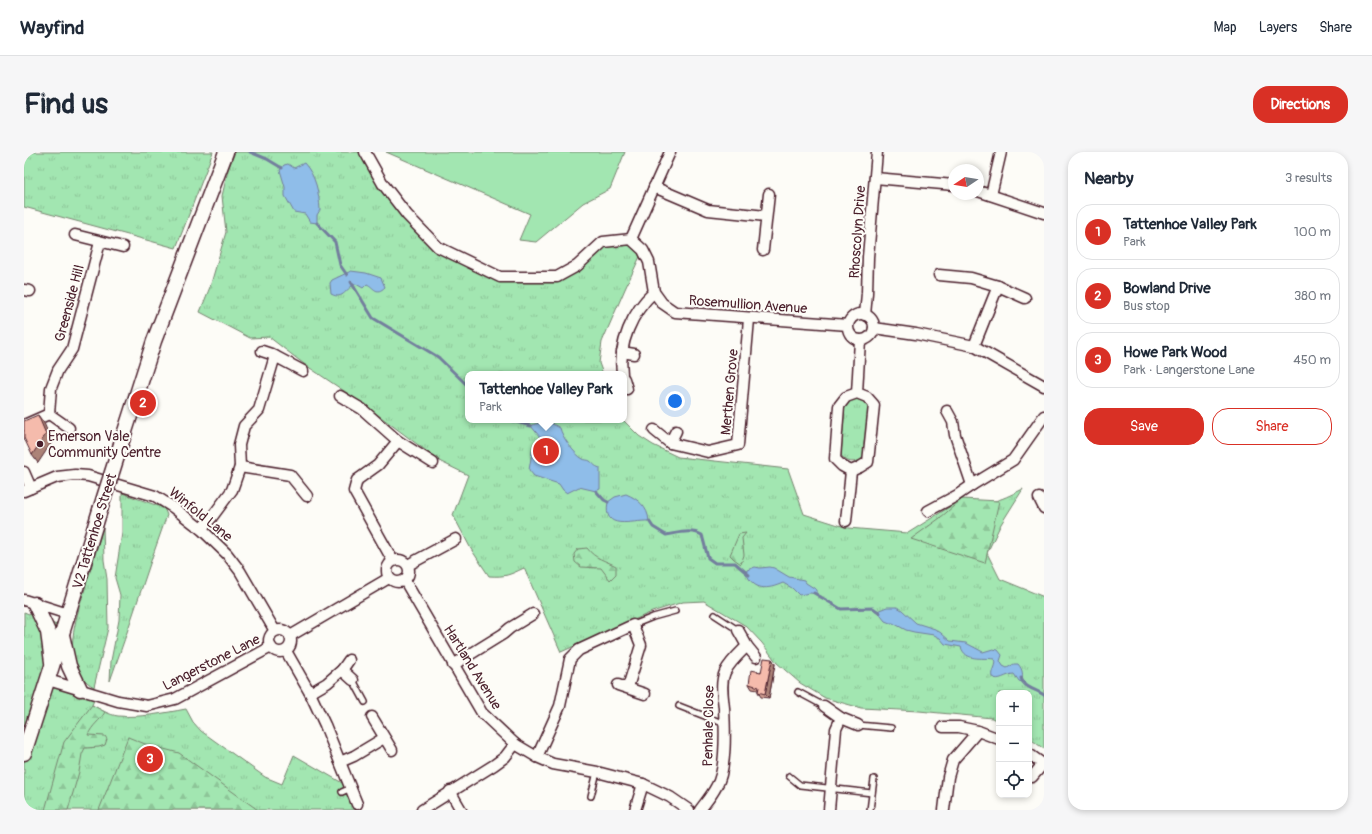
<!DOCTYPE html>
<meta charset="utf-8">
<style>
:root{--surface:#fff;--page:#f6f6f7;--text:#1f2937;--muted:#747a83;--line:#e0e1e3;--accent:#d93025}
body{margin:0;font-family:Pangolin,sans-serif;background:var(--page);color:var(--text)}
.controls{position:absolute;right:12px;bottom:12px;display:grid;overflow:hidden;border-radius:8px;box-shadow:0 2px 6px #0003}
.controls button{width:36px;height:36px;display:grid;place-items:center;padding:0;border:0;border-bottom:1px solid var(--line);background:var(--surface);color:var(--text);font:20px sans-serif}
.compass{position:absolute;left:924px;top:12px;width:36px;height:36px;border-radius:50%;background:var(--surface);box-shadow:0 2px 6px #0003;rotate:258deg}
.you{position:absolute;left:651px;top:249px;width:14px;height:14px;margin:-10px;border:3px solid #fff;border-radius:50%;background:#1a73e8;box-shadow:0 0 0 6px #1a73e833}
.badge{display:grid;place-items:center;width:26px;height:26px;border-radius:50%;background:var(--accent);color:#fff;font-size:13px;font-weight:700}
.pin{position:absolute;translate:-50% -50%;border:2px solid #fff;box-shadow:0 1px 4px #0006}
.popup{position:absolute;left:441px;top:219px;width:162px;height:52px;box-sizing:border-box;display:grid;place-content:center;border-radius:8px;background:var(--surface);filter:drop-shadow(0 1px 3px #0005);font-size:13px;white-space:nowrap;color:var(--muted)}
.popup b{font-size:15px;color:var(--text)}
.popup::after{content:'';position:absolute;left:50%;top:100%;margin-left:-8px;border:8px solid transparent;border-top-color:var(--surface)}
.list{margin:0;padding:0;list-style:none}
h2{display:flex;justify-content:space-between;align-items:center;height:52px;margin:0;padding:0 16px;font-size:17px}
h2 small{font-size:13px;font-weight:400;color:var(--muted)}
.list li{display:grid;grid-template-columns:26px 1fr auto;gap:12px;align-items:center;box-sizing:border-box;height:56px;margin:0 8px 8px;padding:0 8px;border:1px solid var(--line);border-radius:16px}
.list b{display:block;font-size:15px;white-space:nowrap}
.list p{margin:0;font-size:13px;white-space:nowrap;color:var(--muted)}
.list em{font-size:13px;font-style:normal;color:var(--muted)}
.actions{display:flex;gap:8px;padding:12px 16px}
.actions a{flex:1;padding:9px 0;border:1px solid var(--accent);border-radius:16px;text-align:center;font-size:14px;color:var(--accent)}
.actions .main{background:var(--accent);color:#fff}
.icon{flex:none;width:22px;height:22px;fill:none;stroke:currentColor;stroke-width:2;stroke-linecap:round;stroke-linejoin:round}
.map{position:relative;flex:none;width:1020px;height:658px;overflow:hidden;border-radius:16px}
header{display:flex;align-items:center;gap:24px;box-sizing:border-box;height:56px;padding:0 20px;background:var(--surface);border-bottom:1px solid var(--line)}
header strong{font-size:19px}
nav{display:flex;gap:22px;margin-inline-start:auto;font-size:14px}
.intro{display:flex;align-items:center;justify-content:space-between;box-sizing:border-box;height:96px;padding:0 24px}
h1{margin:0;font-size:28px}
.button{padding:10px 18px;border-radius:16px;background:var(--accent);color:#fff;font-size:14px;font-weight:700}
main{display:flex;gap:24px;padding:0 24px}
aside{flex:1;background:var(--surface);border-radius:16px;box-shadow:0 2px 6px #0003}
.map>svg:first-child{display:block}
.grass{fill:url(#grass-tufts);stroke:#76826e}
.forest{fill:url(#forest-firs);stroke:#76826e}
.garden{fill:#a2e6b1;stroke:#76826e}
.water{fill:#8fbde9;stroke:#737e9d}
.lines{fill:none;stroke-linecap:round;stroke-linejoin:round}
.stream{stroke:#737e9d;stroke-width:3}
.lane-casing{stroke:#4a1f2b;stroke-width:8}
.street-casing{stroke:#4a1f2b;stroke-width:13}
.secondary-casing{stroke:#4a1f2b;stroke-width:17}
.lane{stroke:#fdfcf7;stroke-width:5}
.street{stroke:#fdfcf7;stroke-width:10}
.secondary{stroke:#fdfcf7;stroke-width:14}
.secondary-bridge-casing{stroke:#4a1f2b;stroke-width:17;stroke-linecap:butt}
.secondary-bridge{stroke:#fdfcf7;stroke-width:14}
.wall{fill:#d3a194;stroke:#4a1f2b}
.shaded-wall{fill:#ac8378;stroke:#4a1f2b}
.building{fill:#f5bbac;stroke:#4a1f2b}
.poi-dot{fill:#4a1f2b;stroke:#fdfcf7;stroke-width:1.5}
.labels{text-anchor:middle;stroke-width:4;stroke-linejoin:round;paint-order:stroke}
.street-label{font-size:14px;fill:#4a1f2b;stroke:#fdfcf7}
.poi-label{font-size:14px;fill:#4a1f2b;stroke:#fdfcf7;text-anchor:start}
</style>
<header>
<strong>Wayfind</strong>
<nav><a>Map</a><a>Layers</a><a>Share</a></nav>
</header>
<div class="intro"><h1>Find us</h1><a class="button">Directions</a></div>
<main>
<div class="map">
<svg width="1020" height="658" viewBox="0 0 1020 658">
<defs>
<pattern id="grass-tufts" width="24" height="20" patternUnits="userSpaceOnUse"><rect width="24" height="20" fill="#a2e6b1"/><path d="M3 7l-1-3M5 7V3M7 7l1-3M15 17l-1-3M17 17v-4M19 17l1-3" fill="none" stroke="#8dc598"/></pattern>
<pattern id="forest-firs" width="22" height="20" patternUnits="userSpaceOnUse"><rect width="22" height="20" fill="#a2e6b1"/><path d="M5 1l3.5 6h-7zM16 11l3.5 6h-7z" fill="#8dc598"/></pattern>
</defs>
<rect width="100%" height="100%" fill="#fdfcf7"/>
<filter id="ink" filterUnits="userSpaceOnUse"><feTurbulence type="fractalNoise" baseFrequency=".025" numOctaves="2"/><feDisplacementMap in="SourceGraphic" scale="8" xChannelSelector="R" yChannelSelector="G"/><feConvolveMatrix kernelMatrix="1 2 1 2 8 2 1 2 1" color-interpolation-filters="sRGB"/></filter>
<g filter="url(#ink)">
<g class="grass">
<polygon points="0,0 189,0 152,96 0,55"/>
<path d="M211,0H341L359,32L414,95L476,125H533L579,90L607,87L619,98L601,137L578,190L575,211L579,222H444V268H599L615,284L629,293L654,305L764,317L780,362L824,376L884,381L938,347C968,353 972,350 999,337L977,372L963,401L976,427L1020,445V597L1005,586V541H975V570L968,566L895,559L837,556L801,546L776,531L753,511L738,491L722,474L680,449L659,450L628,460L537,500L500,416C485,423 482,425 465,424L447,397L429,363L444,323L417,310L338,251L280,212L245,185L226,186L176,160L186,135L202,80L198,44L204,18Z"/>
<path d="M832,243L845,250L841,306C832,311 823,312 817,303L821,249Z"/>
<path d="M98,341L140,356L143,363C123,418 106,474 86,529L87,509L95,468L96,443L91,426L98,381Z"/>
<path d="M79,374L80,408L83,427L84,476L70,535C33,514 53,464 62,433C68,413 74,393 79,374Z"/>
<polygon points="0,460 40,476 0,588"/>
<path d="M24,528L72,543L68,553C76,557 85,563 94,564C116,566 140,561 162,557L169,570L177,579L241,625L258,632L270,603L327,636L336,658H0V601Z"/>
</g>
<g class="forest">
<polygon points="938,347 975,349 961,411 887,387 916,366"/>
<polygon points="722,381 718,386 720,403 717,412 710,407 706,403 715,382"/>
<path d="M563,396C571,407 581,408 592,414V422L586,428L577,416L557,415L551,410L550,402L554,397Z"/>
<path d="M68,553L81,560C76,569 68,573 64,583L81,584L83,587L81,593L75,595L61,596L58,602L55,620L44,658H21L40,590Z"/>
<polygon points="104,585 121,592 155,601 234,658 75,658"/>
</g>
<polygon class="garden" points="362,0 601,0 586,37 559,51 512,90 495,88 506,62"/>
<g class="water">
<path d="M280,11C292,24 295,41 296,58L293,63V71L286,70L281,62L270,60L261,44V35L256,18L260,13L264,12L270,16Z"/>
<path d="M327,119L342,121L357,126L361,135C352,144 350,135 343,132L339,136L332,132C322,135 320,149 307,142L306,131L308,128Z"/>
<path d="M525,270L536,276C538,285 551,303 559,307C560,308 565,308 566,309C570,312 570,314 576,316V337L572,339L555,335L543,341L539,338L535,332L510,324L505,318L509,294L516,285L507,274L511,272Z"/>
<path d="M602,342C614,347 624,355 625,369C608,368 578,380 584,350L591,345Z"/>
<path d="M731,415L736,416L746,415L750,416L765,425L780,428L782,431L793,438V442L786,441L775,443L768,436L759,431C743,438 730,439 722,421L723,418Z"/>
<path d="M863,455H873L878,458L892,471L911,477L917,481L926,489L942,491L959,500L969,497L974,498L978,503L976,509L979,514L983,516L990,512H994C999,518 999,522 998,530L995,529L990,522C982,522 975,530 968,525C966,519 973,513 970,507C957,505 942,510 937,495L921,492L916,486L910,483L890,480L882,478L869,471H866L861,469L853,459Z"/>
</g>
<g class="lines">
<g class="stream">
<polyline points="226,0 243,7 258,16"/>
<polyline points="293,71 311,90 316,113 323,123"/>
<polyline points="327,130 349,166 414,205 444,234"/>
<polyline points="485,268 507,274"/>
<polyline points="572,339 580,348 584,350"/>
<path d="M625,369L629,375L642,383C655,381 667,377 678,383L684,406L691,411H711L725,423"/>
<polyline points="790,441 817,457 849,456 856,461"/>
<path d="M997,526C1000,536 1012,537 1020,543"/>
</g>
<g class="lane-casing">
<g id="lane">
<polyline points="691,463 714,478"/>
<polyline points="609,473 629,465 651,459"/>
<polyline points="329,528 341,550"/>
<polyline points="774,540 800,554"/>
<polyline points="655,554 701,572"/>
<polyline points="834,573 867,576"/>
<polyline points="765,624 776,633 848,641"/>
<polyline points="318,640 327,636"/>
<polyline points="567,644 573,620"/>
<polyline points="846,658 850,627"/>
</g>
</g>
<g class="street-casing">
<g id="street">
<polyline points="341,0 359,32 383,63 414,95 476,125 533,125 553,114 579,90 607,87 619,98 625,110 630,140 638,151 651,160 824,173"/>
<polyline points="851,26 930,33"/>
<polyline points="630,35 684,58 742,64"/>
<polyline points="954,39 1020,61"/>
<polyline points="967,43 977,0"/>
<polyline points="51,83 99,95"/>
<polyline points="607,87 646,0"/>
<polyline points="739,98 745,42"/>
<polyline points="915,123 947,126 974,134 1001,146"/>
<polyline points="0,138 6,139"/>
<circle cx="837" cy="175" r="13"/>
<polyline points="841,163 843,141 844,105 853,0"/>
<polyline points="850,176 892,182 950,194 1020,234"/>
<polyline points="950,194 974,134"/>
<polyline points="238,199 247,202 279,219"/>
<polyline points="598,200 610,202"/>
<path d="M598,222C594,192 608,160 630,140"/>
<polyline points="600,227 603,237"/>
<polyline points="833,241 822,245 815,254 811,307 818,314 827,319 836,315 844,310 850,253 843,245 833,241 836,188"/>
<polyline points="316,244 338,257 374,289 409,311"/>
<polyline points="923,259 929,270 931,283 948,333 989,308 1020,264"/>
<polyline points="25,262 45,276"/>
<polyline points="0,273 25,262 27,236 34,218 48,197 76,90"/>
<polyline points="630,278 646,291 684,300 714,293 725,167"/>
<polyline points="646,291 652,279"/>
<polyline points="216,315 266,323 283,344"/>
<polyline points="0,320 7,336"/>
<polyline points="0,339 33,325 51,323 64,324 131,344 150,356 177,377 203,402 216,419 251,479"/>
<polyline points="1015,346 1020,356"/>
<polyline points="904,359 932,344 948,333"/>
<polyline points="822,369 827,319"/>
<polyline points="177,377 188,365 208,338 216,315 215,293 220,274 235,258 251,204"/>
<circle cx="374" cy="419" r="11"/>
<polyline points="369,409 330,339 333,328 354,313 374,289"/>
<polyline points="384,413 432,387"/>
<polyline points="381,429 458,561 491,592 513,605 529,612 573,620 619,632 646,645 665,658"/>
<polyline points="0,448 44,462"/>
<circle cx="256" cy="489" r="11"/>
<polyline points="714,478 723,494 732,505"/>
<polyline points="266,484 365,426"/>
<polyline points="262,499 286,541 301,573 333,652"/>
<polyline points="429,513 479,482 486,476 509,462"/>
<polyline points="318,518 325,508"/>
<polyline points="24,528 94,549 123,554 151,547 247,495"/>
<polyline points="594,533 621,542"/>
<polyline points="286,541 303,531 318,518 329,528"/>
<polyline points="800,554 817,566 834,573"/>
<polyline points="348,565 368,598"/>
<polyline points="919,575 935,575 954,579"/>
<polyline points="1005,602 1019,612 1008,625"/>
<polyline points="513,605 536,554 546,507 555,498 609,473 617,493 604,535"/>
<polyline points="316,610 330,604 360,586"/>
<polyline points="426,639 437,658"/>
<polyline points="398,658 470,613 481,605 491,592"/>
<polyline points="611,658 619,632"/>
<path d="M676,658C681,651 688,643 692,635C703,618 701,576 700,556C699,545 696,531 701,520C706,510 715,502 723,494"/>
<polyline points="805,658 812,577 817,566"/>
<polyline points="920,658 924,625 929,608 954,579 975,587"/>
</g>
</g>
<g class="secondary-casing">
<g id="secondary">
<polyline points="97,292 130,189 202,0"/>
<polyline points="11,452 24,480 28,510"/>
<polyline points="38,483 45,514 56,537"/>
<polyline points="0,601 28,514 76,358"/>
</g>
</g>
<use href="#lane" class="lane"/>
<use href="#street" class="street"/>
<use href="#secondary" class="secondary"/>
<g class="secondary-bridge-casing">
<polyline id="secondary-bridge" points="76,358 97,292"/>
</g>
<use href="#secondary-bridge" class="secondary-bridge"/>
</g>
<polygon class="wall" points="748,507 751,512 745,546 737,545 734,540 734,538 728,537 725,532"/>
<g class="shaded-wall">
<polygon points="14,263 20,271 28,290 14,311 8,303"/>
<polygon points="748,507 751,512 745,546 741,542"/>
</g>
<g class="building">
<polygon points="14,263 22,282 8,303 0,286 0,269"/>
<polygon points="740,506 748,507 741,542 734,540 735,535 725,532 727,518 737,520"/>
</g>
</g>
<circle class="poi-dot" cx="16" cy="292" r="4"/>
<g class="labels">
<g class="street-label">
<text transform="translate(833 80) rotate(-86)" y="5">Rhoscolyn Drive</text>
<text transform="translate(45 151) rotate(-75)" y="5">Greenside Hill</text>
<text transform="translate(724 152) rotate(4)" y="5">Rosemullion Avenue</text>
<text transform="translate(705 240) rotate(-85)" y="5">Merthen Grove</text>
<text transform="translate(177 362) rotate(39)" y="5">Winfold Lane</text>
<text transform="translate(70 379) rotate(-73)" y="5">V2 Tattenhoe Street</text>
<text transform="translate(187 510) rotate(-27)" y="5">Langerstone Lane</text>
<text transform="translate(449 515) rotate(58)" y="5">Hartland Avenue</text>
<text transform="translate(684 574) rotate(-89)" y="5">Penhale Close</text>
</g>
<g class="poi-label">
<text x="24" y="289">Emerson Vale<tspan x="24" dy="16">Community Centre</tspan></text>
</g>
</g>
</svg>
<div class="controls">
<button>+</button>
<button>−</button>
<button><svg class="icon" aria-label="locate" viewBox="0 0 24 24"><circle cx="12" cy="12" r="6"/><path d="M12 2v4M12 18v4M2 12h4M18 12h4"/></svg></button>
</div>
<svg class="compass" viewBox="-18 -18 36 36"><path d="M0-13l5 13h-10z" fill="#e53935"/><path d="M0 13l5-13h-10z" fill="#747a83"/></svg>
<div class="you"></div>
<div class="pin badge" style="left:522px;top:299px">1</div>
<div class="popup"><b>Tattenhoe Valley Park</b>Park</div>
<div class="pin badge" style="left:119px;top:251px">2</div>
<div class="pin badge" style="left:126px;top:607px">3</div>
</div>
<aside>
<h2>Nearby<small>3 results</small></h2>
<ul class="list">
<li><span class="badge">1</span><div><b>Tattenhoe Valley Park</b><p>Park</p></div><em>100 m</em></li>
<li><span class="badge">2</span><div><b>Bowland Drive</b><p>Bus stop</p></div><em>380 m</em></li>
<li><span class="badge">3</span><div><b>Howe Park Wood</b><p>Park · Langerstone Lane</p></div><em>450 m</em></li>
</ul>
<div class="actions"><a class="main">Save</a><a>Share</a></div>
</aside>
</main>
